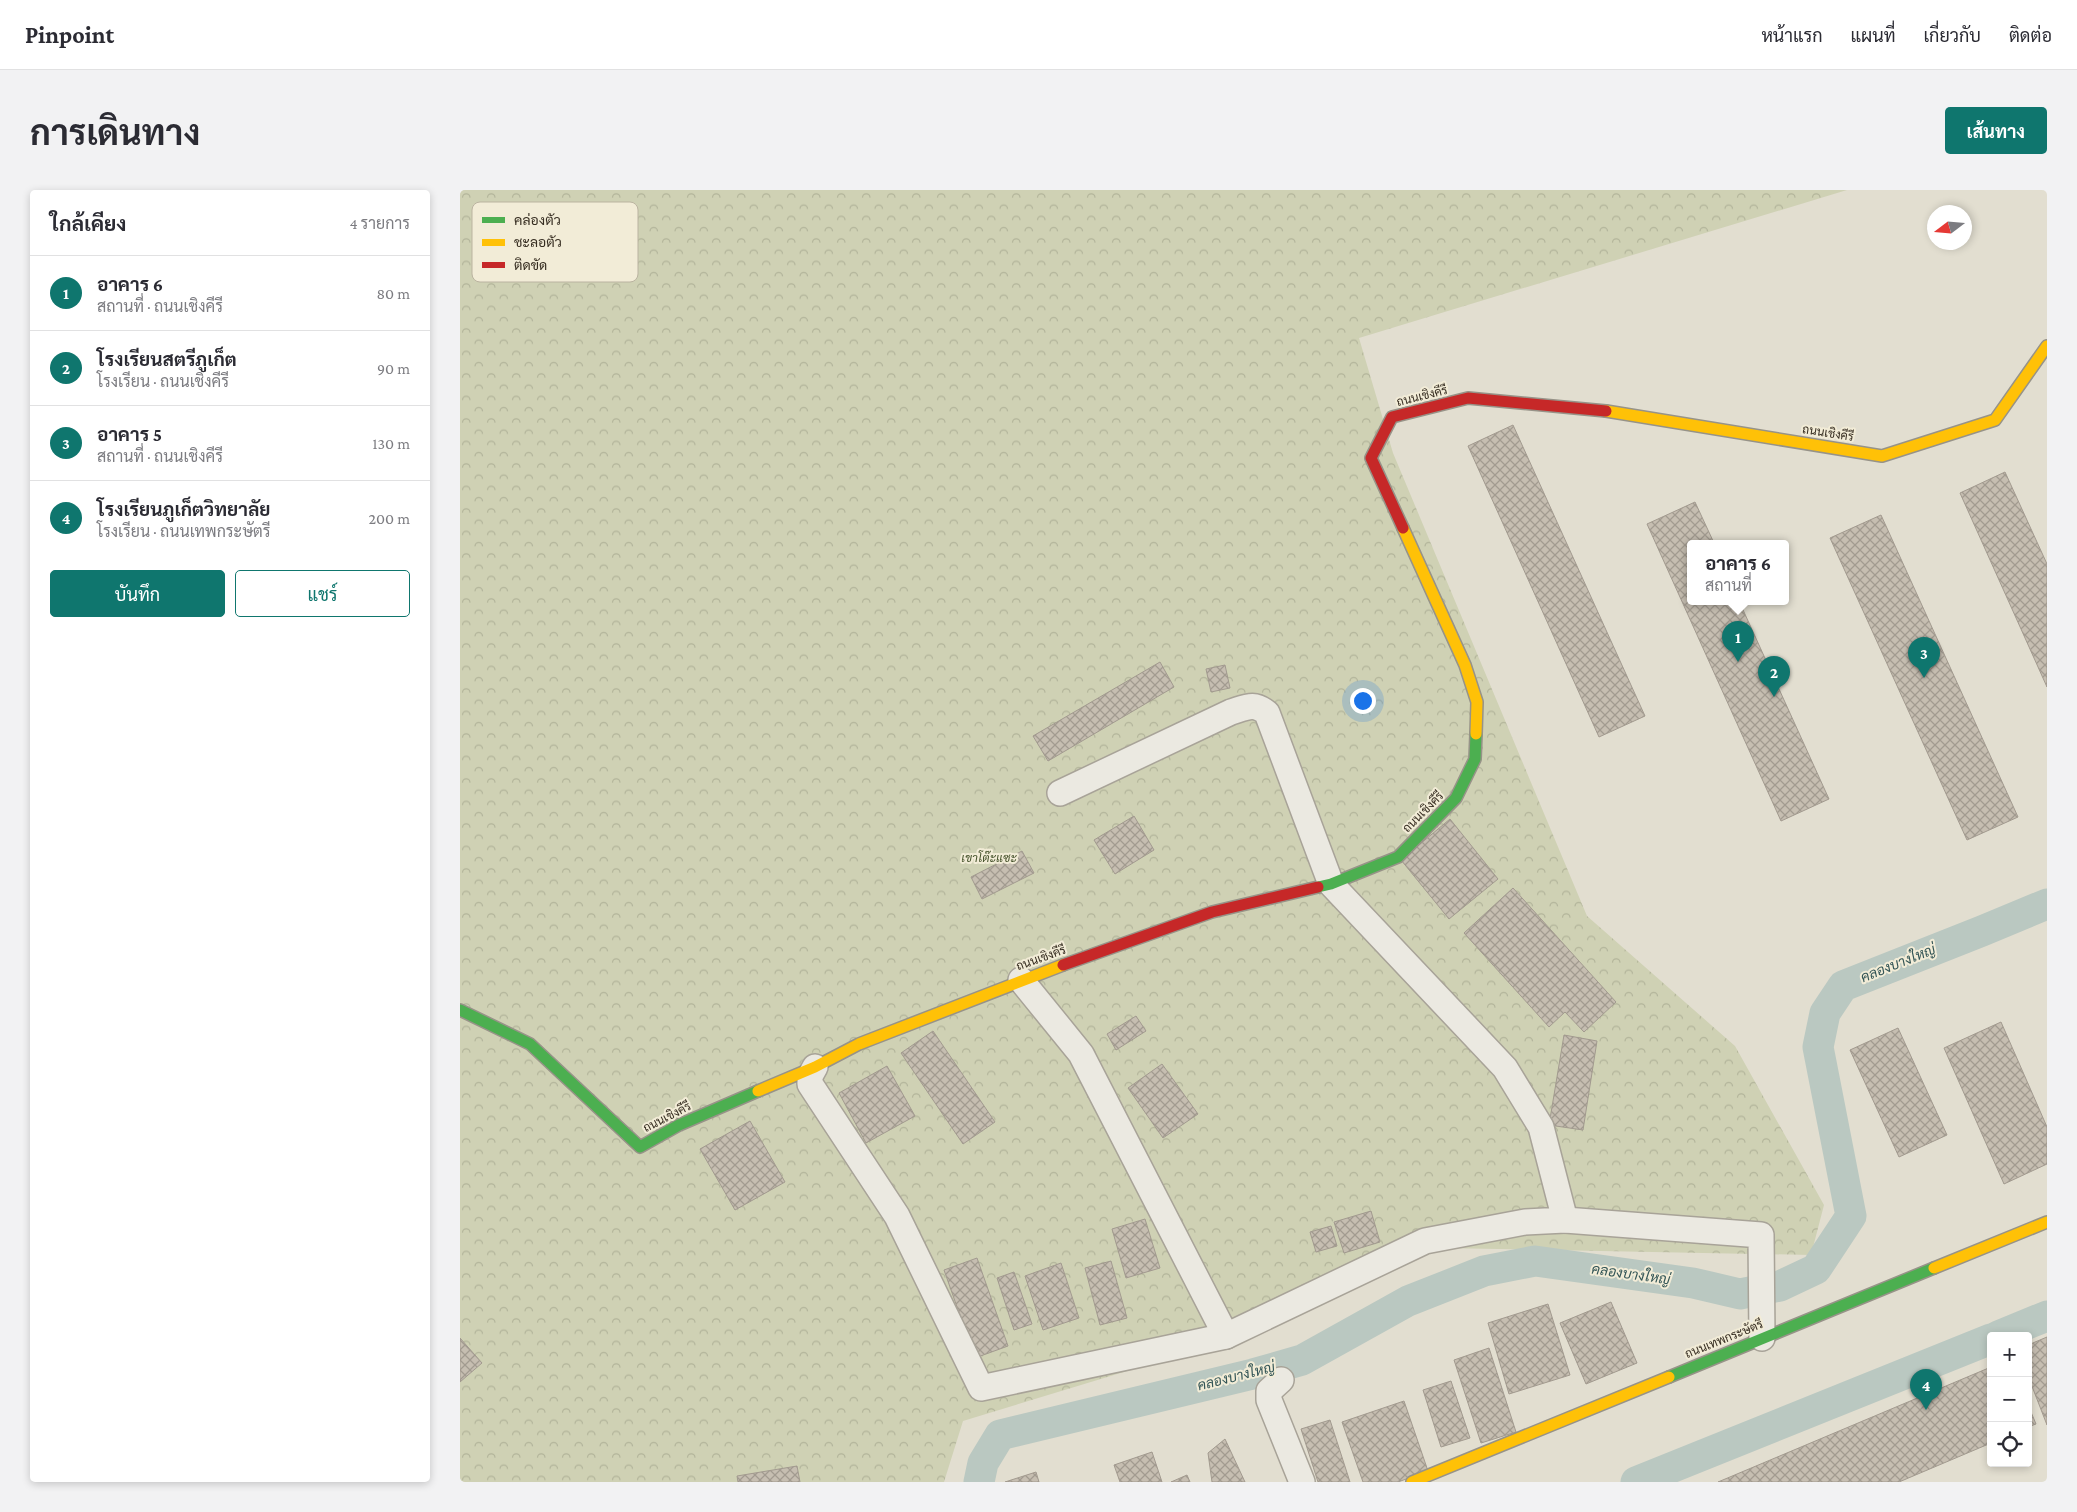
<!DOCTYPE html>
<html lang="th">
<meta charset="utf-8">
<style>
:root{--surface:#fff;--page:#f2f2f3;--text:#2b2b33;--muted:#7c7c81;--line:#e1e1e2;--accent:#0f766e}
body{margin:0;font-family:"Crimson Pro",Sarabun,serif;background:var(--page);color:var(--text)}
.controls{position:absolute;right:15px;bottom:15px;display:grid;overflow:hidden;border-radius:5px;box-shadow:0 2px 8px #0003}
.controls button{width:45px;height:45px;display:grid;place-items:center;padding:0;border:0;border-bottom:1px solid var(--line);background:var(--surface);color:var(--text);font:25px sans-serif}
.compass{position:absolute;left:1467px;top:15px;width:45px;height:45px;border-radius:50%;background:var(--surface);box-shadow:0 2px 8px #0003;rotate:254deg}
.you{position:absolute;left:902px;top:510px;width:18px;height:18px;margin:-12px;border:4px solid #fff;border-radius:50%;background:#1a73e8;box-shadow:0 0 0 8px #1a73e833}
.badge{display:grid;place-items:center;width:32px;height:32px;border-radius:50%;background:var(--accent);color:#fff;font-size:16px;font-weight:700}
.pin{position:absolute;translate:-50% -41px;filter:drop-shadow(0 1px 2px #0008)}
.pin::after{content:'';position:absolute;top:26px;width:18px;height:15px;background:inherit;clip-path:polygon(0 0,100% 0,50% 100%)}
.popup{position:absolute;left:1227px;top:350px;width:102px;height:65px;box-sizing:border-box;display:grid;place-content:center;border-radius:5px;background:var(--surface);filter:drop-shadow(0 1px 4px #0005);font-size:16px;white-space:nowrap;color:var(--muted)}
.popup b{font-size:19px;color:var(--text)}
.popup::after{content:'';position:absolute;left:50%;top:100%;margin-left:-10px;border:10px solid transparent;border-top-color:var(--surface)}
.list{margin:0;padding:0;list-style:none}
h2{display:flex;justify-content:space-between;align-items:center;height:65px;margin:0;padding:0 20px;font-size:21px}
h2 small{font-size:16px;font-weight:400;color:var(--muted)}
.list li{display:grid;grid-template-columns:32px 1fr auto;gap:15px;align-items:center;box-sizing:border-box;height:75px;padding:0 20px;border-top:1px solid var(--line)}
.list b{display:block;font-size:19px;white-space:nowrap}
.list p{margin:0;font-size:16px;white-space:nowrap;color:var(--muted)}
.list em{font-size:16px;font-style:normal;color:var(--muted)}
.actions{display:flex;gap:10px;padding:15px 20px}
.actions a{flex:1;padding:11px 0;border:1px solid var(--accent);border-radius:5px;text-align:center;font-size:18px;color:var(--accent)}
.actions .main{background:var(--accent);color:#fff}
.icon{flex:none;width:28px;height:28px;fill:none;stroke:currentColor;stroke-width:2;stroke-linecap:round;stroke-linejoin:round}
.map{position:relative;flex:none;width:1587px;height:1292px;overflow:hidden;border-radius:5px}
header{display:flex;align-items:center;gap:30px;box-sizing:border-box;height:70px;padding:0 25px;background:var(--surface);border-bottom:1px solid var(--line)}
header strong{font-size:24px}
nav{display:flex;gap:28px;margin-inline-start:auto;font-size:18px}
.intro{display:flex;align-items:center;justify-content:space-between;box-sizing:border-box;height:120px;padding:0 30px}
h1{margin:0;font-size:35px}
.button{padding:12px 22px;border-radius:5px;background:var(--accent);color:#fff;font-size:18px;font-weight:700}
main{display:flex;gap:30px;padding:0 30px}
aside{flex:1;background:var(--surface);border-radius:5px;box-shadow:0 2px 8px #0003}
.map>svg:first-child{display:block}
.forest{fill:url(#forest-crowns)}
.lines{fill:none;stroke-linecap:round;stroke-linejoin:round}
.canal{stroke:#bac8c1;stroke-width:31}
.building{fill:url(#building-cross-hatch);stroke:#a29a8f}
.street-casing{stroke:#a8a398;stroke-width:28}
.fast-casing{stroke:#979388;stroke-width:14}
.slow-casing{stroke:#979388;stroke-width:14}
.jam-casing{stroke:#979388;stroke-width:14}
.street{stroke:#ebe9e1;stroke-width:25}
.fast{stroke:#4caf50;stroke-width:11}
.slow{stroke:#ffc107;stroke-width:11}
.jam{stroke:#c62828;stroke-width:11}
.labels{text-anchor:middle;stroke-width:4;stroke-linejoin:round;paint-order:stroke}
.street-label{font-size:12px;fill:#362d21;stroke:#f2ecd7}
.park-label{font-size:12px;font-style:italic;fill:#44512a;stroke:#f2ecd7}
.water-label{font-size:14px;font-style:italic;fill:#325455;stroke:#f2ecd7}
.key{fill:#f2ecd7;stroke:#bab3a0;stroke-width:1}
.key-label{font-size:14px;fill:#362d21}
</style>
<header>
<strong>Pinpoint</strong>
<nav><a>หน้าแรก</a><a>แผนที่</a><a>เกี่ยวกับ</a><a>ติดต่อ</a></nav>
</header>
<div class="intro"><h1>การเดินทาง</h1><a class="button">เส้นทาง</a></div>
<main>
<aside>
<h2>ใกล้เคียง<small>4 รายการ</small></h2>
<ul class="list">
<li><span class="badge">1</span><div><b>อาคาร 6</b><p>สถานที่ · ถนนเชิงคีรี</p></div><em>80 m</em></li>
<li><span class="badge">2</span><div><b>โรงเรียนสตรีภูเก็ต</b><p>โรงเรียน · ถนนเชิงคีรี</p></div><em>90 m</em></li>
<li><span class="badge">3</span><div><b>อาคาร 5</b><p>สถานที่ · ถนนเชิงคีรี</p></div><em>130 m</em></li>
<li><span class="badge">4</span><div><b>โรงเรียนภูเก็ตวิทยาลัย</b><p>โรงเรียน · ถนนเทพกระษัตรี</p></div><em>200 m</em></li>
</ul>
<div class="actions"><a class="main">บันทึก</a><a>แชร์</a></div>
</aside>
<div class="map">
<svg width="1587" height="1292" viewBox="0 0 1587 1292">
<defs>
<pattern id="forest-crowns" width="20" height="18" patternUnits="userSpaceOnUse" patternTransform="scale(1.25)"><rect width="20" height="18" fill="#cfd1b4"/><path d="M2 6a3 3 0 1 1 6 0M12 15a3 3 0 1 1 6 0" fill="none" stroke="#b2b49a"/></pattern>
<pattern id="building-cross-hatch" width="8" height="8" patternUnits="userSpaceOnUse" patternTransform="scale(1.25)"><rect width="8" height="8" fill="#c6beb1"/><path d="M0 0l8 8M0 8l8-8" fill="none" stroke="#a29b90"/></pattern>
</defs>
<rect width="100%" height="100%" fill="#e2ded0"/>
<polygon class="forest" points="0,0 1387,0 899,148 933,263 1127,726 1275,856 1364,1015 1351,1065 982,1058 779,1147 503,1231 484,1292 0,1292"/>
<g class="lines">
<g class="canal">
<polyline points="1538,1146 1587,1126"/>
<polyline points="519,1292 523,1273 540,1245 793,1184 842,1170 948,1111 1024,1081 1075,1071 1233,1093 1280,1104 1320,1096 1356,1079 1391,1026 1358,857 1365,823 1383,796 1522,741 1587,714"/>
<polyline points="1176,1292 1531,1149"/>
</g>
</g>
<g class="building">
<polygon points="1053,235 1185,526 1139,547 1008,256"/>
<polygon points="1545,282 1587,374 1587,497 1500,303"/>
<polygon points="1235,312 1254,353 1230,353 1230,411 1279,411 1369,609 1321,631 1187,334"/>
<polygon points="1421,325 1558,627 1507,650 1370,348"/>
<polygon points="700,472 714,497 588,571 573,546"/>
<polygon points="765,475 770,498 751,502 746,479"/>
<polygon points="674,626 694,660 655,684 634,650"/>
<polygon points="990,629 1038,689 989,729 941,670"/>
<polygon points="562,661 574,683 522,709 511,687"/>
<polygon points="1053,698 1156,812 1124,842 1105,822 1089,837 1004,743"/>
<polygon points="676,826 686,841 656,860 647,844"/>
<polygon points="1541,832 1587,937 1587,974 1544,994 1484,858"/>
<polygon points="1438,838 1487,945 1439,967 1390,860"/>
<polygon points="473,841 535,932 503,954 441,863"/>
<polygon points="1104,845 1137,851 1123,940 1089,935"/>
<polygon points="702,874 738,924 703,948 668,898"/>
<polygon points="427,876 455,926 406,953 379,903"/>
<polygon points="290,931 325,992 275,1020 240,959"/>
<polygon points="911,1021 920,1052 884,1063 874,1032"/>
<polygon points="685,1029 700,1078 666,1088 652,1039"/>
<polygon points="871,1036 877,1056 856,1062 850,1042"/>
<polygon points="517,1068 548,1156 515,1168 484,1080"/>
<polygon points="651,1071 667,1128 640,1135 625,1078"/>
<polygon points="601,1073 619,1128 583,1140 565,1086"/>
<polygon points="554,1082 572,1134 554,1140 537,1088"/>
<polygon points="1151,1112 1177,1173 1126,1194 1100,1133"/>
<polygon points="1088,1114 1110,1185 1049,1204 1028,1133"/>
<polygon points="1587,1147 1587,1235 1568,1186 1568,1155"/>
<polygon points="0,1148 22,1173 0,1192"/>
<polygon points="1029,1158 1056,1242 1021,1253 994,1170"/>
<polygon points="1531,1177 1531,1253 1439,1292 1258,1292"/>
<polygon points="991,1191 1010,1248 981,1257 963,1200"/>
<polygon points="944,1211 968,1281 938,1292 903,1292 882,1232"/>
<polygon points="1568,1215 1576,1234 1568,1237"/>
<polygon points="870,1230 890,1292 858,1292 841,1239"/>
<polygon points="765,1249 785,1292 752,1292 748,1263"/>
<polygon points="692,1262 702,1292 660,1292 654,1275"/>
<polygon points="337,1276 340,1292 278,1292 277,1286"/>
<polygon points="576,1282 579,1292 545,1292"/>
<polygon points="727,1285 730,1292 711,1292"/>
</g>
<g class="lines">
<g class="street-casing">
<g id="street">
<polyline points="561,790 621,864 766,1146"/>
<path d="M355,877L350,886V894L437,1026L521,1198L766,1146L965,1051L1065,1032L1105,1030L1081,937L1045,878L871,694L807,523C794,512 787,517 771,522L600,603"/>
<polyline points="1105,1030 1301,1045 1302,1148"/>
<polyline points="821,1190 809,1201 809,1210 842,1292"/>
</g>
</g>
<g class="fast-casing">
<g id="fast">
<polyline points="858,697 871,694 938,667 996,608 1015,569 1016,544"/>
<polyline points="0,820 70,854 180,957 219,935 298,901"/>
<polyline points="1209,1187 1474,1078"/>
</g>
</g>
<g class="slow-casing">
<g id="slow">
<polyline points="1146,221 1422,266 1535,230 1587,156"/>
<polyline points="943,338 1005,475 1017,512 1016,544"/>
<polyline points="298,901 355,877 399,854 603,775"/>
<polyline points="1474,1078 1587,1032"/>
<polyline points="952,1292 1209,1187"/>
</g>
</g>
<g class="jam-casing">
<g id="jam">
<polyline points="943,338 911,268 932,227 1008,208 1146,221"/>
<polyline points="603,775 752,722 858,697"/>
</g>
</g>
<use href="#street" class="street"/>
<use href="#fast" class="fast"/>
<use href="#slow" class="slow"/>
<use href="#jam" class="jam"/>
</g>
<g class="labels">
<g class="street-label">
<text transform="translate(962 206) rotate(-14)" y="4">ถนนเชิงคีรี</text>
<text transform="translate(1368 243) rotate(9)" y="4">ถนนเชิงคีรี</text>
<text transform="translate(963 622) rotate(-45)" y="4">ถนนเชิงคีรี</text>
<text transform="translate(581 768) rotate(-20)" y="4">ถนนเชิงคีรี</text>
<text transform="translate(207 927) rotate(-27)" y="4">ถนนเชิงคีรี</text>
<text transform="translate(1264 1149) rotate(-22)" y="4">ถนนเทพกระษัตรี</text>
</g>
<g class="park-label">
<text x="529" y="672">เขาโต๊ะแซะ</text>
</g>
<g class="water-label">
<text transform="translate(1438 773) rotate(-22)" y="5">คลองบางใหญ่</text>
<text transform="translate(1171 1084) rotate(8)" y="5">คลองบางใหญ่</text>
<text transform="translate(776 1186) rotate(-14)" y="5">คลองบางใหญ่</text>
</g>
</g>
<rect x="12" y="12" width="166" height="80" rx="8" class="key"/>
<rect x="22" y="27" width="23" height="6" fill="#4caf50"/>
<rect x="22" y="49" width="23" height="7" fill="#ffc107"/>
<rect x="22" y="72" width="23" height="6" fill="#c62828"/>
<g class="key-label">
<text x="54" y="35">คล่องตัว</text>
<text x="54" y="57">ชะลอตัว</text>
<text x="54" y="80">ติดขัด</text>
</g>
</svg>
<div class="controls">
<button>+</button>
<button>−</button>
<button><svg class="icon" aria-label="locate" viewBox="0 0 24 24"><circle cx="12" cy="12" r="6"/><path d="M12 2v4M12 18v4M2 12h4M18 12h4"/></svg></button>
</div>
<svg class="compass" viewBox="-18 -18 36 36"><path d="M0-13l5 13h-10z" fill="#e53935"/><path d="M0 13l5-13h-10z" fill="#7c7c81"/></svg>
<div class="you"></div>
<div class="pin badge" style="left:1278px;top:472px">1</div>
<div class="popup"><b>อาคาร 6</b>สถานที่</div>
<div class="pin badge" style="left:1314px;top:507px">2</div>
<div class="pin badge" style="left:1464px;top:488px">3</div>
<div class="pin badge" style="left:1466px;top:1220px">4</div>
</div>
</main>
